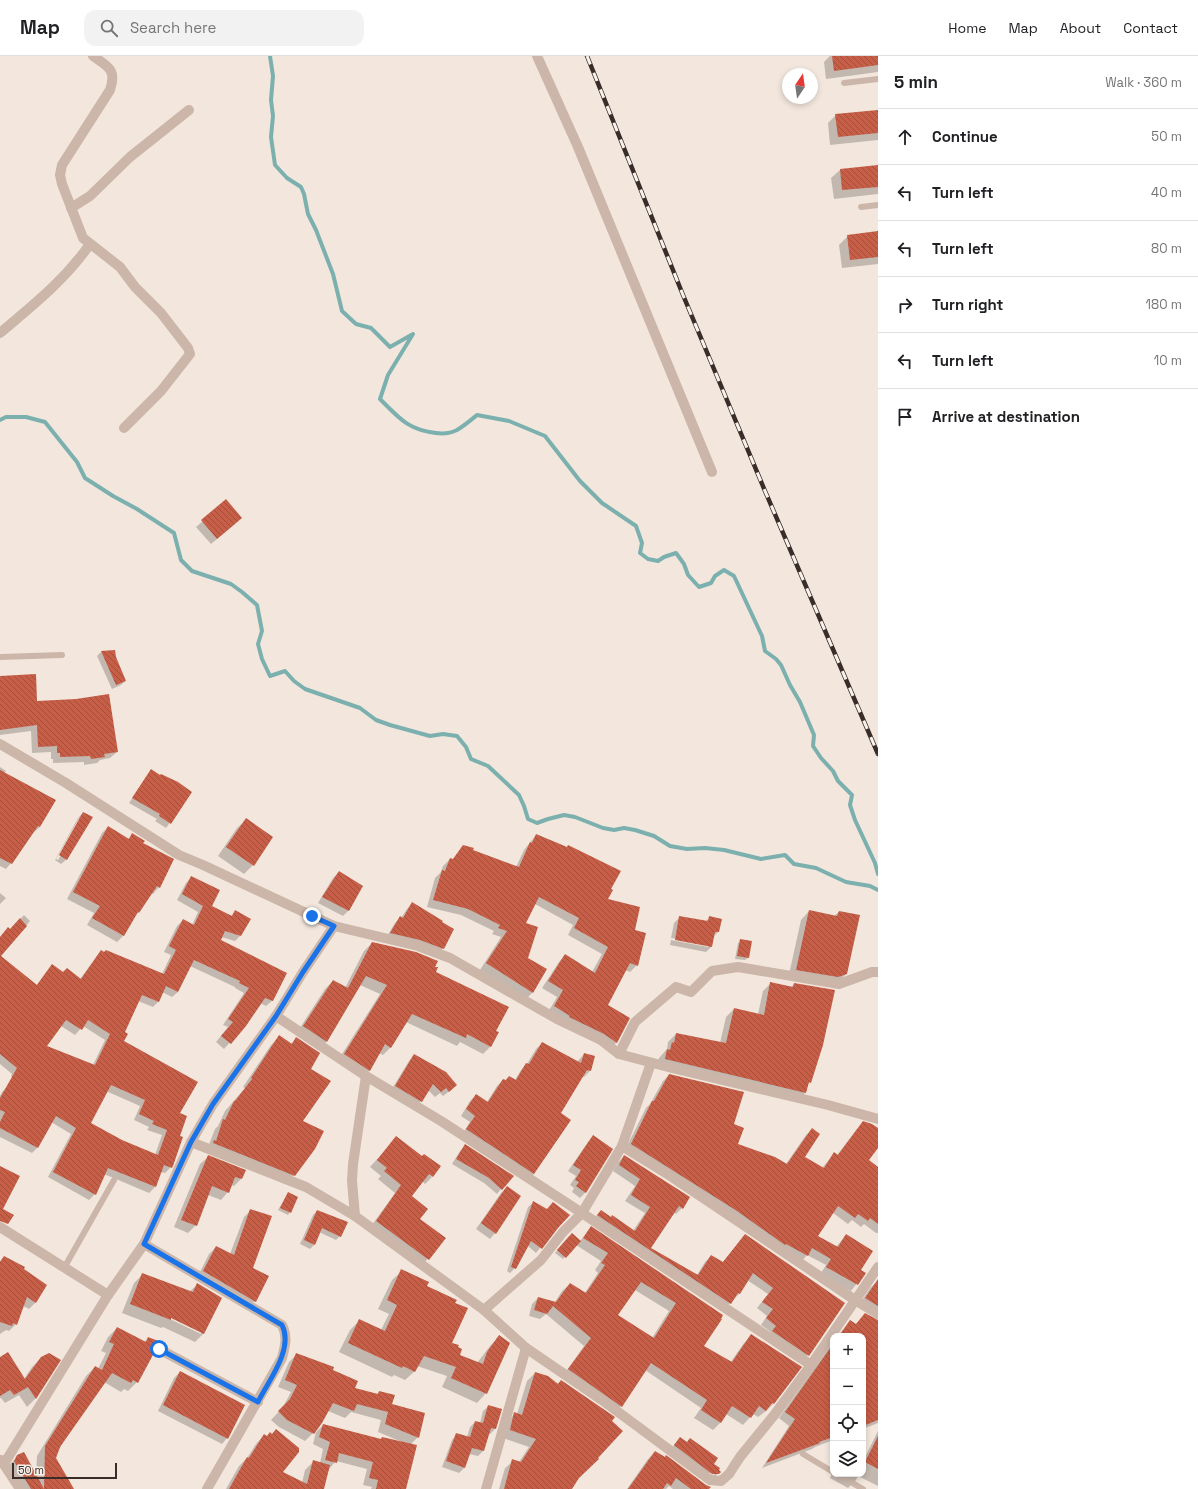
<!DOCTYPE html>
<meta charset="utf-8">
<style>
:root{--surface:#fff;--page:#f2f2f2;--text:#202124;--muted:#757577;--line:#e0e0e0}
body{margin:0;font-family:"Space Grotesk",sans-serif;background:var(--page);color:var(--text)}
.controls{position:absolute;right:12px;bottom:12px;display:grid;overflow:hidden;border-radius:8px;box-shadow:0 2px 6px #0003}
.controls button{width:36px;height:36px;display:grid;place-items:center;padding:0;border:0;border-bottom:1px solid var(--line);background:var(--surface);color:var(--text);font:20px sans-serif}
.compass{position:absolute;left:782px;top:12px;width:36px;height:36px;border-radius:50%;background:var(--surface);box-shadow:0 2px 6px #0003;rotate:13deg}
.scale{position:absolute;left:12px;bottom:10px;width:105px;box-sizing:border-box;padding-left:4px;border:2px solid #382d29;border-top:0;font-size:11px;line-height:14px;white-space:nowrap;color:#382d29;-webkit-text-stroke:3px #faf2ea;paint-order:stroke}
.stop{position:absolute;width:12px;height:12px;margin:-9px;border:3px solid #1a73e8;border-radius:50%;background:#fff}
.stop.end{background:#1a73e8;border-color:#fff;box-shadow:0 1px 4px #0008}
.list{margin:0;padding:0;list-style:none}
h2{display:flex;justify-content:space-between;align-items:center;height:52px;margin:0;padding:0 16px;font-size:17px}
h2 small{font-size:13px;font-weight:400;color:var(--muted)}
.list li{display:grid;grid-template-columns:26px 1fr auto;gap:12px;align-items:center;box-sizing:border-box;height:56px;padding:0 16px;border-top:1px solid var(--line)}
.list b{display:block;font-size:15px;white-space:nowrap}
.list em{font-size:13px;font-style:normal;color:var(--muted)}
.icon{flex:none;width:22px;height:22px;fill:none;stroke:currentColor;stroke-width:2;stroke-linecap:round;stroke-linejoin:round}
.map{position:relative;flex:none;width:878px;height:1433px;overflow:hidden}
header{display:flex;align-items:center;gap:24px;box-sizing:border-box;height:56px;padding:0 20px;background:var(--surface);border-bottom:1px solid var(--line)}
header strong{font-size:19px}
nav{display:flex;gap:22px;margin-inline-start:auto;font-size:14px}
.search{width:280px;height:36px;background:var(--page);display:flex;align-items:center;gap:10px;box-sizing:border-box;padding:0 14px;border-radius:12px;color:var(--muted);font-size:15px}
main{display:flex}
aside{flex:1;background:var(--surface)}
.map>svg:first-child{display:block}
.shadow{fill:#0003;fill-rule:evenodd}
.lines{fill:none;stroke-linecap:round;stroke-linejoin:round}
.stream{stroke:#7cb0af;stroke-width:4}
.building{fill:url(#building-back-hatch);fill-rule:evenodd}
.service{stroke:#cbb6a9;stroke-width:6}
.minor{stroke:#cbb6a9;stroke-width:10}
.rail-casing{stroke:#382d29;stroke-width:4.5}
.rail{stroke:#faf2ea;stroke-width:3;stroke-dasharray:9;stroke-linecap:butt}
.route{stroke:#1a73e8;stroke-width:5}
</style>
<header>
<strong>Map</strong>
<div class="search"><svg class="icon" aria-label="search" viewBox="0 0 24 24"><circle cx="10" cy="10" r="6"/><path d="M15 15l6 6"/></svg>Search here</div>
<nav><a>Home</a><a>Map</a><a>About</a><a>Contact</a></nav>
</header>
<main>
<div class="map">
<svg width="878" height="1433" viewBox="0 0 878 1433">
<defs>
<pattern id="building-back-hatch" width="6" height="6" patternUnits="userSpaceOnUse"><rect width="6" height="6" fill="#c75e47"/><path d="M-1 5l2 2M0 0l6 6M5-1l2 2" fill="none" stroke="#a34e3b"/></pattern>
</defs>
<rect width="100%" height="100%" fill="#f3e7dd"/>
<g class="shadow">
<polygon points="830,0 878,0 878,16 826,23 824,6"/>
<polygon points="878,55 878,84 830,89 828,67 836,59"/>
<polygon points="878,110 878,138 834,143 831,122 840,114"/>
<polygon points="878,177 878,208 842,212 839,189 848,180"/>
<polygon points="226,445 235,468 211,488 196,471"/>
<polygon points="114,595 115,602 125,625 121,629 112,633 97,600 101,596"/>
<polygon points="0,621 36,646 117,696 110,702 100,704 97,707 84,709 84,706 53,707 53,703 51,703 51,696 32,697 31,675 0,679"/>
<polygon points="0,711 6,715 4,717 40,771 34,776 33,775 11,807 6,813 0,810"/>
<polygon points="151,715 191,737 166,772 155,765 157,763 129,747"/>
<path d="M83,757L67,803L61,808L55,804L78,762ZM79,762H81L58,804L56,803Z"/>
<polygon points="246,764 272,782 253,809 244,818 218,800 237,772"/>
<polygon points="108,771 128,783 133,778 142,788 159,831 153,838 151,837 138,856 133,862 123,880 117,886 87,869 94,857 67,843 102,777"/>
<polygon points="536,779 610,834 607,844 633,875 637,909 630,916 625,914 607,949 617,986 610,993 548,956 557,941 542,932 559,906 565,899 592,916 602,898 568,879 573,869 535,848 525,868 527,902 532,937 526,943 480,914 501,881 492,878 494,875 461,859 427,851 435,822 441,816 443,810 450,803 452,804 464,790 472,795 516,811 524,794"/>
<polygon points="339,816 349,854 343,860 318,847 333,822"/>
<path d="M192,821L211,851L231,860L235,856L240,880L235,885L221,881L220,885L286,917L272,945L266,950L260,947L246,969L224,993L216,986L228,971L223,969L244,937L235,932V931L190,910L178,936L172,941L162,936L159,945L153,951L138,945L123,977V986L178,1058V1081L171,1111L165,1117L160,1116L155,1131L149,1137L104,1118L95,1138L89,1144L48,1121L71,1078L51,1066L37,1092L32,1097L0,1081V1040L2,1036L8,1030L36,1041L11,1020L12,1018L0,1008V881L10,874L24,859L30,865L0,901L36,930L47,915L63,917L80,923L101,895L162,918L171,899L164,896L177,870L183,864L192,869L198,856L177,844L186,827ZM61,970L75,979L83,970L105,984L93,1009L46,991ZM106,1035L140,1050L134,1064L149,1071L147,1074L162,1079L155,1099L121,1084L89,1068Z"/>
<polygon points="0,837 6,842 0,848"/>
<polygon points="412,847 443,892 438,898 386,882 395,867 400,862 401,862 407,853"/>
<polygon points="809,855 834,860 839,856 846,918 837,927 788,923 801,864"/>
<polygon points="680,861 705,866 709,862 718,876 713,881 711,891 706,896 670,889 671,884 708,891 708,889 671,882 674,867"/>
<polygon points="741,885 750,886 748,902 745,904 735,903 738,887"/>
<polygon points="372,887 434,911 435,917 495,975 491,990 483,998 460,986 457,990 406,966 391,991 383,999 379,997 370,1014 362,1022 337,1006 380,938 360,929 326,986 318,994 296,978 325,933 333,925 345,932 364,895"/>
<polygon points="771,927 791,931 794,928 810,1026 807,1030 805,1037 797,1045 657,1011 659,1002 667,993 668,986 676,978 720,987 726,961 734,953 758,958 763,935"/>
<polygon points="280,980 291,988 296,982 310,1013 294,1119 285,1128 208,1091 215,1073 218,1070 225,1055 245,1032 243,1031 271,989"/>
<polygon points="542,987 577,1006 584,998 594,1000 590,1015 584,1021 582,1020 560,1057 534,1118 528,1123 461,1080 470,1066 461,1060 470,1045 476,1039 487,1046 497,1030 503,1024 505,1025 509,1021 515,1024 521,1014 527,1008 536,993"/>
<polygon points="414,999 451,1034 443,1040 440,1037 435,1041 428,1034 421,1045 416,1051 390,1036 409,1005"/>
<polygon points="669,1019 732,1069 737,1088 786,1108 806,1079 812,1073 803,1101 822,1112 835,1097 837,1099 857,1073 863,1067 878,1074 878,1090 868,1105 878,1112 878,1177 876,1177 864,1168 861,1171 852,1164 848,1168 833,1157 817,1180 836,1191 846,1179 860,1214 865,1217 851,1235 821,1217 826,1209 807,1199 801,1206 625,1094 646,1052 650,1048 663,1025"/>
<polygon points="397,1081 432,1121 425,1128 422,1125 410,1141 419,1164 444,1182 421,1211 369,1173 395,1137 378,1123 381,1120 370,1111"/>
<polygon points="594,1081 586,1136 580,1142 572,1136 574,1132 570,1129 576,1120 568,1115 588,1086"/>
<polygon points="465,1090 501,1133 497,1138 484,1127 452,1108 460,1095"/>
<polygon points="624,1100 682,1152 676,1158 674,1157 649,1192 697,1219 705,1206 711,1200 722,1207 745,1179 844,1248 808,1299 802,1305 767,1282 771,1276 761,1269 767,1260 757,1252 768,1238 747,1224 739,1238 724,1253 595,1161 601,1155 633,1175 645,1157 625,1145 635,1130 613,1115 618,1106"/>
<polygon points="208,1101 241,1123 234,1130 231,1129 228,1136 221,1144 208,1139 196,1169 188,1177 174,1171 200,1108"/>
<polygon points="507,1131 495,1177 490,1183 476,1173 501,1137"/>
<polygon points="288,1137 290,1156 288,1159 278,1154"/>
<polygon points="533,1147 557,1171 536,1197 528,1190 515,1212 510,1217 507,1215 528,1151"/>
<polygon points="251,1154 252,1212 268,1220 255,1245 248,1252 197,1222 209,1198 216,1191 230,1198 244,1161"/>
<polygon points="317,1155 340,1180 336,1184 319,1176 314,1189 310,1193 300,1188 313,1159"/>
<path d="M591,1172L722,1259L703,1290L730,1307L744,1287L752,1280L773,1348L766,1355L758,1361L753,1358L743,1369L726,1358L720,1367L713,1374L694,1362L701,1352L645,1314L621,1350L614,1357L562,1321L584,1290L546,1258L540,1263L529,1260L532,1248L538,1242L555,1246L562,1235L570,1228L584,1238L598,1217L595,1214L601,1205L576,1189L563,1203L555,1197L569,1180L580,1185ZM635,1234L669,1255L652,1282L617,1259Z"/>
<polygon points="4,1202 36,1246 29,1253 23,1250 16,1268 9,1275 6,1274 0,1278 0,1205"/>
<polygon points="402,1215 426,1231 451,1287 459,1300 477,1307 490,1290 499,1281 486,1337 477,1347 442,1331 447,1320 417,1310 415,1315 405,1324 394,1319 392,1321 339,1296 350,1274 360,1264 381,1274 389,1258 378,1253 392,1224"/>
<path d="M143,1218L189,1236L198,1228L221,1242L203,1278L195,1286L163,1271L161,1272L122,1257L134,1227ZM167,1259L201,1276V1278L166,1261Z"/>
<polygon points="877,1226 878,1227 878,1263 876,1259 859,1249 870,1232"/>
<polygon points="865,1259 878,1265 878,1367 863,1373 863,1280 838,1280 850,1265 855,1269"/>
<polygon points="117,1272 144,1286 148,1282 159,1286 151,1293 153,1297 137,1326 128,1335 124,1333 121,1336 104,1326 65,1382 55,1402 72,1433 16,1433 8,1410 18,1400 36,1420 37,1400 86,1320 95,1311 98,1313 106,1297 101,1295 108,1281"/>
<polygon points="833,1286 833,1384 815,1391 812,1393 762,1412 789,1370 779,1362"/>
<polygon points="297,1298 332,1315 354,1333 376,1339 379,1336 418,1381 410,1389 405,1433 371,1433 372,1431 363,1429 367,1413 336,1405 329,1413 322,1433 226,1433 239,1410 247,1402 256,1388 264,1379 282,1417 302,1427 305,1414 314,1405 320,1407 323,1393 313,1388 316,1376 323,1369 380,1384 402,1386 378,1376 381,1364 351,1356 345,1362 328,1355 313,1377 305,1385 279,1371 271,1364 283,1351 291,1336 278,1331 289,1306"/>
<polygon points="41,1302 59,1304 35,1343 27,1351 19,1339 5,1347 1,1342 0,1342 0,1303 24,1323 32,1311"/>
<polygon points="180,1316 227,1382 222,1388 158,1355 174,1322"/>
<polygon points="535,1317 557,1328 561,1325 577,1422 571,1433 499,1433 505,1412 513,1405 519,1406 529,1391 503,1382 507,1365 515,1358 517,1358 527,1325"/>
<polygon points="489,1350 501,1354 495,1373 490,1378 488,1378 483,1395 478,1400 469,1398 464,1412 459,1417 442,1411 452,1384 457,1378 467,1381 470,1371 475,1366 480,1367 483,1355"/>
<polygon points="878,1375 878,1430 858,1420 856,1424 848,1432 830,1422 833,1414 833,1418 863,1418 863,1400 865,1401"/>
<path d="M680,1382L713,1408L719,1416L712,1424L669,1395ZM707,1417H713L715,1419L707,1418Z"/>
<polygon points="655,1396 709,1433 673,1433 669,1430 666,1433 627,1433 648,1403"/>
</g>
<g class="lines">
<g class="stream">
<path d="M270,0L273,20L271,44L273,60L271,81L275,109L287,122L301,131L304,138L308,158L316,174L333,218L342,255L356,268L371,272L390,291L413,278L388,319L380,343C399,362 408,374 436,377C443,378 451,377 457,374C464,370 471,364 477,359L509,365L545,380L580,425L602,447L636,470L642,487L640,497L648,503L658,505L664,501L676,497L684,508L688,519L699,531L711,527L715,520L724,514L734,520L762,580L765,595L776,603L781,609L790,629L800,646L814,679L813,690L821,702L833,715L838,725L852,739L850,749L855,764L875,807L878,818"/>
<polyline points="0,364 6,361 26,361 45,366 77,406 85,422 113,440 137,453 174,477 181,504 192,515 231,528 242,536 257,549 262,575 258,588 262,603 270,620 285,615 294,625 305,633 360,652 376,664 390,669 430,680 443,678 457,680 466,691 471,703 488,710 519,739 524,750 528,763 537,767 548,763 564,759 575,761 603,772 614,774 624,772 635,774 654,780 670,790 687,793 705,792 724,794 761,803 785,799 794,808 816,812 846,826 870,830 878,834"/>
</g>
</g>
<g class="building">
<polygon points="832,0 878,0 878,9 834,15"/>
<polygon points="878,54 878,77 838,81 835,58"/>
<polygon points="878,109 878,131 842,134 840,113"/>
<polygon points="878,175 878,201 850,204 847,179"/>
<polygon points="226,443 242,462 217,483 201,464"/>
<polygon points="115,594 116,601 126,625 116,629 101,595"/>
<polygon points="36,618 37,645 76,643 109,638 118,696 104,698 105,701 91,703 90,700 60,701 60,697 57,697 57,690 38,691 37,669 0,674 0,620"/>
<polygon points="151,713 160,719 161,718 178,726 192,736 171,768 159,760 160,758 132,742"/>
<polygon points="0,714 56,744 40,771 38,770 12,808 0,802"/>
<polygon points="83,756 93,761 67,804 59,799"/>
<polygon points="246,762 273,781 254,810 226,791"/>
<polygon points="108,770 129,783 132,777 145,785 143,787 174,803 160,832 157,830 139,857 138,856 124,880 92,862 100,850 73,836"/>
<polygon points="536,778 567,791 568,789 621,815 611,833 613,834 608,843 640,851 635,874 646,877 638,910 630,907 608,949 630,962 617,987 604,978 569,961 570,960 554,950 563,934 548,925 565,898 595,917 608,891 574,872 579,862 539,841 526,867 538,871 528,902 547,913 533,937 486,907 507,875 498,872 500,869 468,853 433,844 442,814 445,815 450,802 453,803 463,789 474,792 473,794 519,811 530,786 532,787"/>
<polygon points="339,815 363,830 349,855 322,841"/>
<path d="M191,820L220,834L212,850L232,860L235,854L251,863L241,880L225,875L221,884L287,917L273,945L265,942L246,970L231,988L221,980L233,966L228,963L249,932L239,927L240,925L194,904L178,936L166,930L159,946L142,939L125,976L128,978L124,985L198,1026L180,1057L187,1060L180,1080L183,1081L173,1110L172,1112L164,1109L156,1131L108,1112L96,1139L53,1116L76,1072L56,1060L38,1092L0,1072V1066L5,1056L0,1054V1042L17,1012L0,998V881L8,871L10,873L20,862L27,870L1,900L37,929L52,908L63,916L67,912L81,923L101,894L104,896L106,894L164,918L176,894L169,890L183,863L194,869L203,850L182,838ZM66,964L82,974L88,964L110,978L95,1009L47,990ZM111,1029L145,1044L139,1058L154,1065L152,1068L167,1074L158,1099L122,1084L91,1067Z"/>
<polygon points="412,846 443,865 442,866 454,873 444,893 420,884 390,877 400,860 403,862"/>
<polygon points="809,854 837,860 839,855 860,859 847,918 838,921 796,914"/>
<polygon points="679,860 708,865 709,860 722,863 719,876 715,876 712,891 675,884"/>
<polygon points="740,883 752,885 749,902 737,900"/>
<polygon points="372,886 416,896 438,905 435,911 438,911 436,916 509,951 496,975 499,976 491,991 467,978 466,982 412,958 391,992 385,988 370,1015 344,998 387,929 366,920 327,986 303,970 333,924 348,932"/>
<polygon points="770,926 793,931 794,927 835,934 823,989 811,1027 809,1026 806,1037 665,1003 667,993 670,994 672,986 674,987 676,977 726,987 734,952 764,959"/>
<polygon points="279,979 292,988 296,981 320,997 311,1013 331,1025 303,1065 324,1075 315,1093 295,1120 213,1087 214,1084 216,1085 223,1063 225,1064 234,1045 235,1045 252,1023 251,1022"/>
<polygon points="542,986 581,1007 584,997 595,1000 591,1015 587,1014 561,1057 571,1064 534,1118 466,1073 475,1060 466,1053 476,1038 488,1046 503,1023 506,1024 509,1020 516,1024 526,1007 529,1008"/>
<polygon points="414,998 446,1016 457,1029 449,1036 446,1032 441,1036 433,1028 422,1046 395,1030"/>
<polygon points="669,1018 744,1036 734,1068 744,1072 738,1088 775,1101 787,1108 812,1072 820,1078 805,1101 824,1112 834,1096 838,1099 863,1065 872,1068 878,1072 878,1092 869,1104 878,1111 878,1168 870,1162 868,1165 858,1158 855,1162 838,1150 818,1180 838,1191 846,1178 873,1195 861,1214 866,1217 858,1229 826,1211 831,1203 812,1192 808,1200 786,1188 785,1189 737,1155 631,1088 652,1045 654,1045"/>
<polygon points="593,1079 613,1093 586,1137 576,1130 579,1126 575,1124 581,1114 573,1109"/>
<polygon points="396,1080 422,1100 424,1098 441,1110 433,1121 429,1118 412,1140 428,1153 420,1163 446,1182 429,1204 376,1165 401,1129 384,1115 387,1112 377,1104"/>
<polygon points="465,1088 514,1120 502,1134 489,1122 456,1103"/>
<polygon points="208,1099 246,1114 242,1123 235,1121 229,1137 212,1130 197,1170 181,1164"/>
<polygon points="624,1099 690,1141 683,1153 679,1150 651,1192 698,1219 711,1199 723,1206 745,1178 845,1247 809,1300 772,1275 776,1270 766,1262 773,1253 762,1246 773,1232 753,1217 740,1238 738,1237 731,1248 597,1159 601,1154 611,1161 612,1159 635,1175 650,1151 631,1139 640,1123 619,1109"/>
<polygon points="0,1110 20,1120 3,1153 14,1159 8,1168 0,1165"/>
<polygon points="507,1130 521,1140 496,1178 481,1167"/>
<polygon points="288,1136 298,1141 291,1157 280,1152"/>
<polygon points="533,1145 547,1153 553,1146 570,1159 558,1172 542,1193 531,1185 516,1213 511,1211"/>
<polygon points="250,1153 272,1160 253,1212 269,1220 256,1246 203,1215 216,1190 234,1199"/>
<polygon points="317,1154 348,1166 341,1181 322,1172 315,1189 304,1184"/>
<path d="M591,1170L723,1259L721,1263H722L704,1290L732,1306L751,1278L802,1311L774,1348L772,1347L766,1355L759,1350L751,1362L732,1350L721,1367L701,1354L707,1344L651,1307L622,1351L568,1313L591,1282L553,1250L570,1227L586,1237L605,1209L601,1207L608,1197L583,1182ZM641,1226L676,1247L654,1282L618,1259Z"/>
<polygon points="572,1177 581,1185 566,1202 557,1194"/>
<polygon points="4,1200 25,1211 24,1213 47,1229 36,1247 27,1241 17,1269 13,1267 12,1270 0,1266 0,1206"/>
<polygon points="401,1213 429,1226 427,1230 457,1244 455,1247 468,1252 452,1287 459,1289 458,1291 462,1293 460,1299 483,1308 487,1296 499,1279 510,1287 487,1338 451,1322 456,1311 424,1300 415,1316 403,1310 402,1312 348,1287 359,1263 385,1275 397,1249 387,1244"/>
<polygon points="142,1217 193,1236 197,1227 222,1242 204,1278 171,1262 171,1264 130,1248"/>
<polygon points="878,1223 878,1250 865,1242"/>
<polygon points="538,1241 556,1246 547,1258 534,1254"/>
<polygon points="865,1257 878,1264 878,1364 863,1370 863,1280 839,1280 850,1264 856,1268"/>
<polygon points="117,1271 146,1286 148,1281 161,1286 154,1290 153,1294 154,1297 138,1327 133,1324 131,1327 112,1317 60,1391 56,1402 74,1433 31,1433 14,1405 17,1399 24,1396 44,1433 45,1390 95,1310 102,1314 114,1288 109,1286"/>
<polygon points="833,1288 833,1381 819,1386 820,1387 766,1407 795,1363 785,1356"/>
<polygon points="8,1296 25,1323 41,1301 49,1297 61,1304 36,1343 28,1331 14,1339 10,1334 0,1340 0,1301"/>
<polygon points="296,1297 334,1311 333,1314 358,1325 355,1332 378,1338 379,1335 395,1339 392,1348 425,1357 419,1382 385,1368 388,1356 357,1348 354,1355 333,1347 322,1367 314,1378 287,1364 278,1355 290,1343 297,1329 285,1324"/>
<polygon points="180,1315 245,1349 228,1383 163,1349"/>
<polygon points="535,1316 548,1320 558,1328 561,1324 615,1361 612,1365 623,1375 598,1402 599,1403 579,1422 572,1433 504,1433 512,1403 521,1406 536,1383 510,1374 514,1356 522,1359"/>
<polygon points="488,1349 502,1353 496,1373 491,1372 484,1395 472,1392 465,1412 446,1405 456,1377 470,1381 475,1365 483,1367"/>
<polygon points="323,1368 381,1383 382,1381 417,1389 406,1433 376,1433 378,1424 369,1422 373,1406 339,1397 337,1407 325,1404 330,1386 319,1381"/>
<polygon points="276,1373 299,1392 299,1396 283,1416 307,1428 313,1404 330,1409 324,1433 229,1433 247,1401 249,1402 264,1378 267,1380 270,1376 272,1378"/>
<polygon points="878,1380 878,1413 865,1406"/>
<polygon points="680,1381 687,1386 690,1382 718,1402 714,1408 720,1412 719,1414 721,1416 719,1418 712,1418 674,1389"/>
<polygon points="655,1395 665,1401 666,1399 706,1429 711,1431 709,1433 691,1433 676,1422 671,1430 667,1427 663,1433 628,1433"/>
</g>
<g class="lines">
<g class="service">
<polyline points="844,27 878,23"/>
<polyline points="861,151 878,149"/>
<polyline points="0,601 62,599"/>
<polyline points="64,1212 114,1124"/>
<polyline points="803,1398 833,1416"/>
<polyline points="837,1418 863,1433"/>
</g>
<g class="minor">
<path d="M93,0C108,11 117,13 110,34L62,109L60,119L62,128L83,182L120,211L135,231L161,257L188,292L190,298L161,335L124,372"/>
<polyline points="537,0 578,91 712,416"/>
<polyline points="71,152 90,140 130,101 189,54"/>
<path d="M0,277C33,249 65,224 90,188"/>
<polyline points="0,688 66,727 179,799 203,809 334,870 418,890 450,902 557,963 601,984 619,998 672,1012 828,1049 878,1063"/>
<polyline points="276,960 366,1020 441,1065 582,1157 811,1309"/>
<polyline points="619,998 635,966 676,931 691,936 712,915 738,911 839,928 872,916 878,916"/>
<polyline points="191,1086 306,1131 355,1160 484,1254 526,1292 602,1344 710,1424 721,1425 729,1418 740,1401 775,1358 811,1309 878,1211"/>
<polyline points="622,1090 669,1119 855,1244 878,1258"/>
<polyline points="355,1160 352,1125 353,1108 366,1020"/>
<polyline points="0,1171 108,1239"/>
<path d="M144,1188L282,1269C288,1281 285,1290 282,1302L207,1433"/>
<polyline points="484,1254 541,1204 563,1176 582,1157 622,1090 651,1007"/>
<polyline points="159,1293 258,1346"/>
<polyline points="1,1404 20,1433"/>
<polyline points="4,1408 108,1239 144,1188 191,1086 213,1048 276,960 303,916 334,870"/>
<polyline points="486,1433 526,1292"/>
</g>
<g class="rail-casing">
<polyline id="rail" points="587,0 683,239 765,435 878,698"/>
</g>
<use href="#rail" class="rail"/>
</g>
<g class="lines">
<path class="route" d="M159,1293L258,1346C269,1324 294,1293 282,1269L144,1188L191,1086L213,1048L276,960L303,916L334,870L312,860"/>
</g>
</svg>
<div class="controls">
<button>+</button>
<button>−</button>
<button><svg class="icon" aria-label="locate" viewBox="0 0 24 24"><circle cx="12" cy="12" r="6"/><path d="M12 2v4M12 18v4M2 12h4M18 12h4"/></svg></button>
<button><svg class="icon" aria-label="layers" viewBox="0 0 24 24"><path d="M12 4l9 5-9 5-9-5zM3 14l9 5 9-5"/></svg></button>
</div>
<svg class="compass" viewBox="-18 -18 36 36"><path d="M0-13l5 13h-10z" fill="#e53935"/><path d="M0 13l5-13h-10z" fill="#757577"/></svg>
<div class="scale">50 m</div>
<div class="stop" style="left:159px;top:1293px"></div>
<div class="stop end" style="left:312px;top:860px"></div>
</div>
<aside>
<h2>5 min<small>Walk · 360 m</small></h2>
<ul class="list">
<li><svg class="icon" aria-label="ahead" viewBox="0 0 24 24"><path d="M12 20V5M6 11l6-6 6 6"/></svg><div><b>Continue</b></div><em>50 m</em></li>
<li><svg class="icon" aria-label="left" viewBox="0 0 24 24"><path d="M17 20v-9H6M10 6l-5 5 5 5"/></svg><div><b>Turn left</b></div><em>40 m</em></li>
<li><svg class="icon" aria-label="left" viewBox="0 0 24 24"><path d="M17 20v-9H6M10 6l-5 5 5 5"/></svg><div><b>Turn left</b></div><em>80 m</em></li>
<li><svg class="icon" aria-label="right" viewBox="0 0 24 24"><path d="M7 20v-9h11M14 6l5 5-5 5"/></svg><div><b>Turn right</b></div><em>180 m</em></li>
<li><svg class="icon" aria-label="left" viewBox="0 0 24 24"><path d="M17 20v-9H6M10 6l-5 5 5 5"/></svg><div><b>Turn left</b></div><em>10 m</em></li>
<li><svg class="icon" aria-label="arrive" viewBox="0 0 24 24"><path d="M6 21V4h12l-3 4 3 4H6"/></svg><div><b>Arrive at destination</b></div></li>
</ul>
</aside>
</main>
